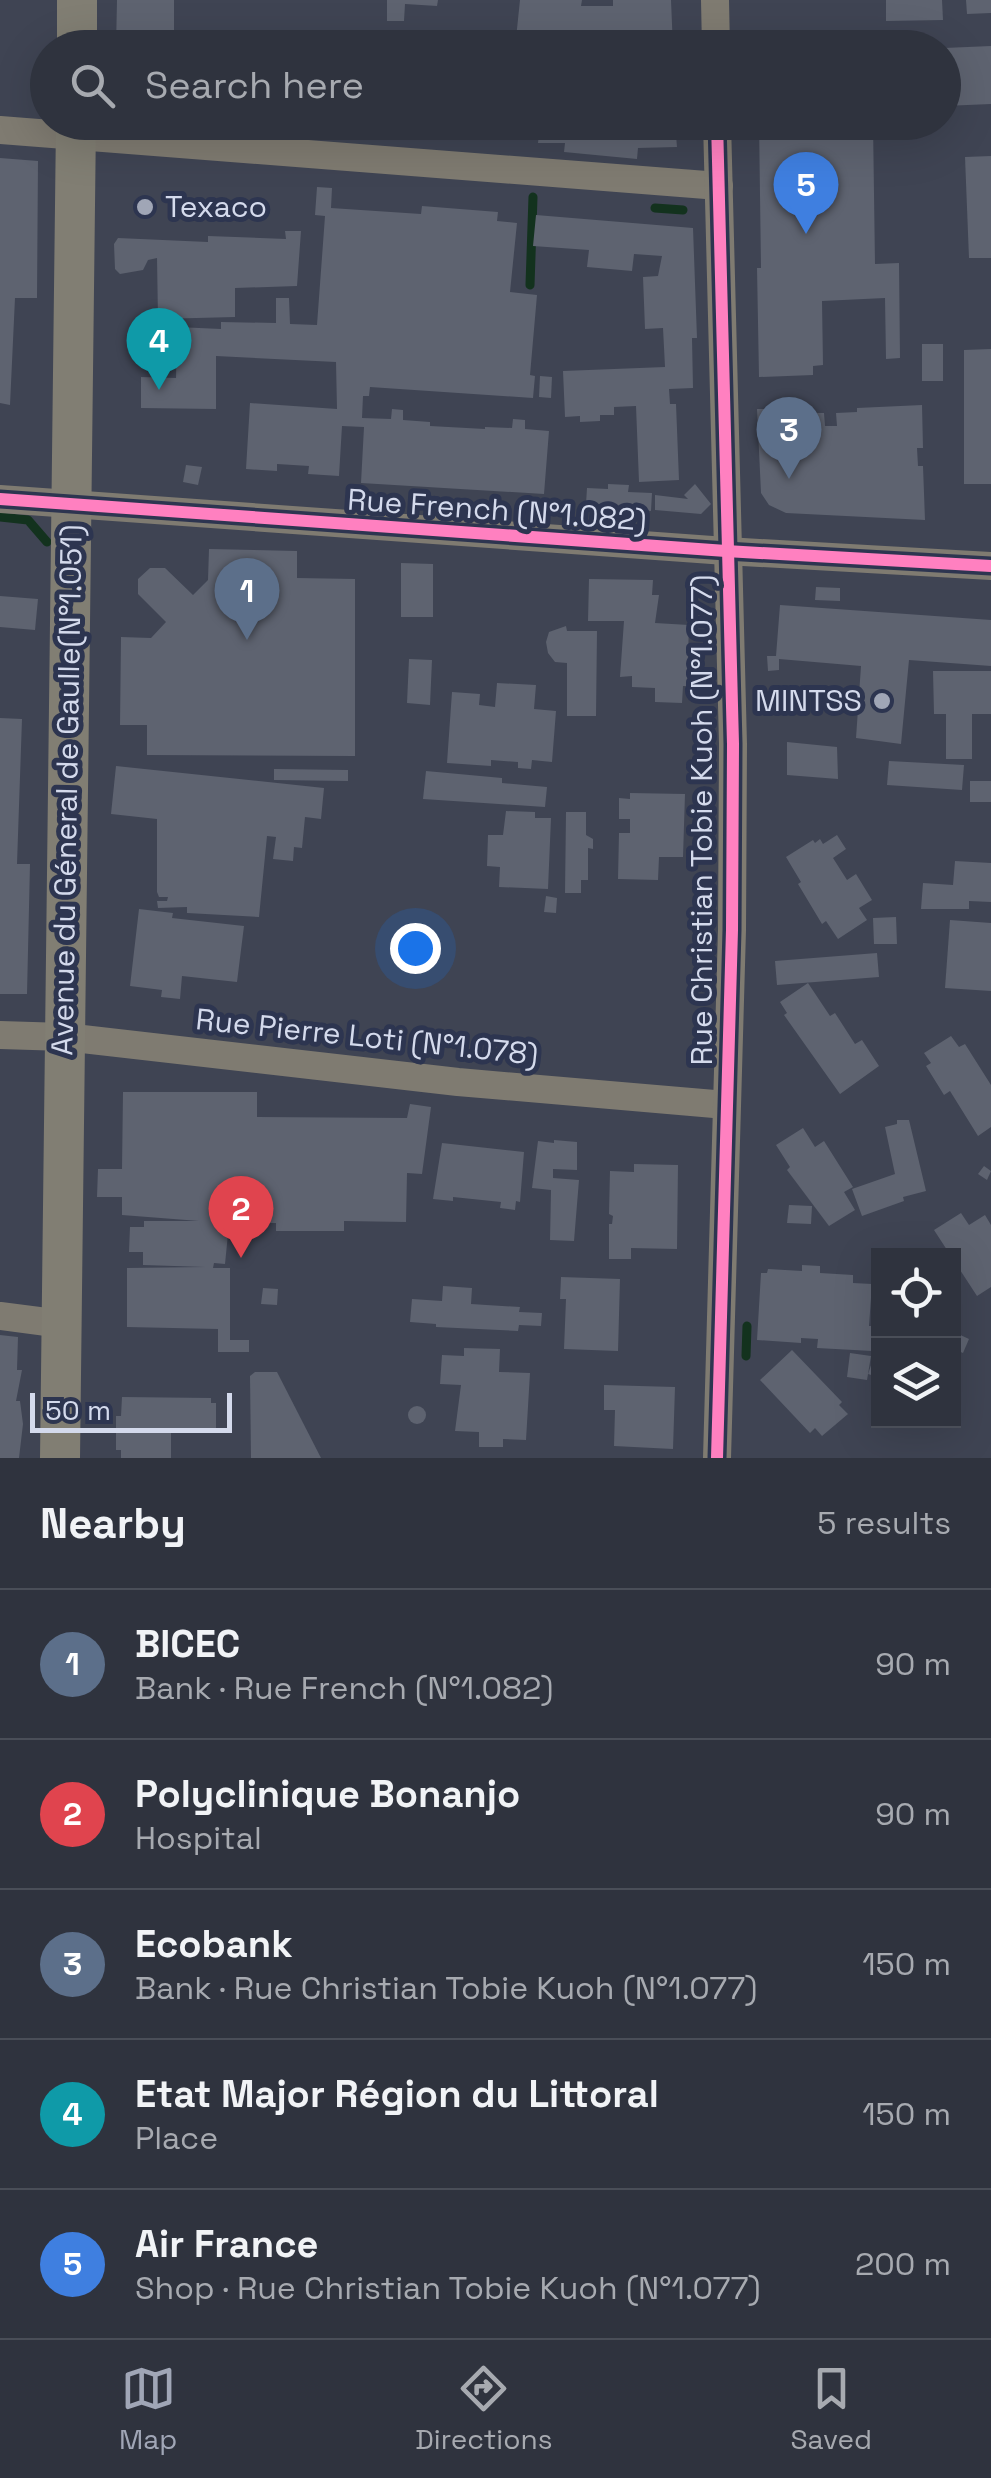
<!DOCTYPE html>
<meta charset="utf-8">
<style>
:root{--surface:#2f333e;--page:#3b3f49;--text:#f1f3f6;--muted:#a7aab0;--line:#4a4e58;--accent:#a0a6b6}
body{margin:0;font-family:"Space Grotesk",sans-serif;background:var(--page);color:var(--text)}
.controls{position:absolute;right:30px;bottom:30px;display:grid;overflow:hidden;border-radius:0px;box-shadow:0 10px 40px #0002}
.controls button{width:90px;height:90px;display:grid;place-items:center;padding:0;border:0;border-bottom:2px solid var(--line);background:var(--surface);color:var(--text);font:50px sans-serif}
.scale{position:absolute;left:30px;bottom:25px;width:202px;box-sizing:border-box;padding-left:10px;border:5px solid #d4daec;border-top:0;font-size:28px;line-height:35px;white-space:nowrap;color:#d4daec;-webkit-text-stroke:8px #2d3550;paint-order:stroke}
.you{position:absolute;left:415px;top:948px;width:35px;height:35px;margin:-25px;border:8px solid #fff;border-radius:50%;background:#1a73e8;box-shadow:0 0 0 15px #1a73e833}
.badge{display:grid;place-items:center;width:65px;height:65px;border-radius:50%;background:var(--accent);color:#fff;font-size:32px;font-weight:700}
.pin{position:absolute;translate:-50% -82px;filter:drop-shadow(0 2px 5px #0008)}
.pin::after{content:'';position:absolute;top:52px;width:35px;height:30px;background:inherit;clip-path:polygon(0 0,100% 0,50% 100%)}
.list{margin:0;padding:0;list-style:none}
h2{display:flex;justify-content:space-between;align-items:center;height:130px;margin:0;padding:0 40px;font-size:42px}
h2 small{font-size:32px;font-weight:400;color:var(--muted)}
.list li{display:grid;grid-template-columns:65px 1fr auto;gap:30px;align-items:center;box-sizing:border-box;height:150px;padding:0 40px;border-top:2px solid var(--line)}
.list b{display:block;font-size:38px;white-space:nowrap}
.list p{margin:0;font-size:32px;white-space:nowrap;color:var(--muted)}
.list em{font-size:32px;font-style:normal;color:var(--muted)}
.icon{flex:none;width:55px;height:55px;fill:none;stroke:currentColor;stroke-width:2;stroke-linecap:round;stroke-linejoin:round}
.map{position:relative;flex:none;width:991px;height:1458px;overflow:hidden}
.search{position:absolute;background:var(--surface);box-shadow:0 10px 40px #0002;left:30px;right:30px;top:30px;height:110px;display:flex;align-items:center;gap:25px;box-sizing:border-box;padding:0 35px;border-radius:55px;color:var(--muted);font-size:38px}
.sheet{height:880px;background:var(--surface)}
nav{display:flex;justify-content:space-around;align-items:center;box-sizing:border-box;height:140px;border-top:2px solid var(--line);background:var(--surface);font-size:28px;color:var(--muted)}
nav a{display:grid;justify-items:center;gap:5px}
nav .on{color:var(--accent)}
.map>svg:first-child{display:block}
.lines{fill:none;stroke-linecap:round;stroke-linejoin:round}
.stream{stroke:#13321e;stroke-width:9}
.building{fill:#5e6370}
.minor{stroke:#7f7b71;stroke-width:28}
.secondary{stroke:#817e73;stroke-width:40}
.cycleway-casing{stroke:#2d3550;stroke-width:19}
.cycleway{stroke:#ff80c0;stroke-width:12}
.poi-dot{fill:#a0a6b6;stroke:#2d3550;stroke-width:4}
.labels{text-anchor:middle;stroke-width:10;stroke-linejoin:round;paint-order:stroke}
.poi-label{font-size:30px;fill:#d4daec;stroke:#2d3550;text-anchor:start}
.street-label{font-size:30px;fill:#d4daec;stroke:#2d3550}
</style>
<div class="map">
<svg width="991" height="1458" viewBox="0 0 991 1458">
<rect width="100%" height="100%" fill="#3f4453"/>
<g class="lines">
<g class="stream">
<polyline points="655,208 683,210"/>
<polyline points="530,285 533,197"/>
<polyline points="0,517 28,520 47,542"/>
<polyline points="746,1356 747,1326"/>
</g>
</g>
<g class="building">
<polygon points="117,0 174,0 174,30 189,30 189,48 116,48"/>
<polygon points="387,0 438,0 437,6 405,4 404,21 387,21"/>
<polygon points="520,0 582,0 581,6 613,6 613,0 671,0 673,48 515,48"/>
<polygon points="886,0 942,0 943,20 886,21"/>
<polygon points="966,0 991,0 991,13 967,14"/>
<polygon points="991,46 991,104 944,106 944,48"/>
<polygon points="522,122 585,122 584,128 591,128 590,122 681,122 681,134 676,135 677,147 638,148 637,159 564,152 565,143 538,143 539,133 521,131"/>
<polygon points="759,122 873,122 875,264 899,263 900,358 886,359 885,298 822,301 823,365 813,366 813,375 759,377 757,268 761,268"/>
<polygon points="991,156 991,258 969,258 965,157"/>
<polygon points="0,158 38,161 37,298 15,298 10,405 0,403"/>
<polygon points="317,187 332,188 331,208 421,214 422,206 498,212 497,221 517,223 510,292 537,295 530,375 535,376 533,398 370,387 369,396 363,396 362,418 391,419 392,409 403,410 403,420 430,422 430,426 485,429 485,427 512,428 513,419 525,420 525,429 549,431 544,494 361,483 364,427 342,426 339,476 308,474 309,466 277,464 277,471 246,469 250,403 337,409 336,362 216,356 216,409 141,408 141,377 176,378 177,327 221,329 221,322 276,323 276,298 289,298 290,324 317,325 325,216 315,215"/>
<polygon points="536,215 693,228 697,338 692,338 693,388 669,389 670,404 676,404 679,480 639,482 636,406 614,407 614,415 600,415 600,421 580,422 580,416 565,417 563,371 665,367 663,328 645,329 643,277 658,276 662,256 634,254 632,271 587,267 589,250 533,246"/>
<polygon points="285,231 301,231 297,286 235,288 235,317 158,319 157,258 148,260 143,270 120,274 115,269 114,244 118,238 208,242 208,236 286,239"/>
<rect x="922" y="344" width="21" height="37"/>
<polygon points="991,349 991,484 964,484 964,350"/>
<polygon points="540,376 552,377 551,398 539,397"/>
<polygon points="922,405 923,448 917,448 918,466 923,466 925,520 786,513 769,505 761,493 757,409 765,409 765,412 824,413 825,426 837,426 836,413 857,412 857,408"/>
<polygon points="186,465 202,467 198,485 183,482"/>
<polygon points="608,484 629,485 628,492 652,493 651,511 586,504 587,488 608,489"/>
<polygon points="695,484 711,504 701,514 655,510 655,495 688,499 684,495"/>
<polygon points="209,549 297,551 297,578 355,579 355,756 147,755 147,725 120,725 121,637 151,638 166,622 138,594 138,579 150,568 165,568 193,595 208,580"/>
<polygon points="401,563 433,564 433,617 401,617"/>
<polygon points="589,579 653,580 652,595 659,595 655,623 689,625 687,686 683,686 682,703 655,702 655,688 632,687 632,676 620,677 624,621 588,621"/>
<polygon points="816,587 840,588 840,601 815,600"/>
<polygon points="0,596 38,599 35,630 0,627"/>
<polygon points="780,605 991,620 991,666 909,660 901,744 856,738 861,666 779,659 779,670 768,671 767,656 776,656"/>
<polygon points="566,626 567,631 597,631 596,716 567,716 567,663 555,662 548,653 546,642 549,632"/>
<polygon points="409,659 432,660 430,705 407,703"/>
<polygon points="933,671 991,671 991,714 972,714 972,759 946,759 946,714 934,714"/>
<polygon points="497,683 536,685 534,709 556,711 552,762 532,760 531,769 518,768 518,762 491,760 491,766 447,763 452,692 480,694 479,705 495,707"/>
<polygon points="0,718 22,719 17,864 30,864 27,994 0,994"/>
<polygon points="787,742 837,747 838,779 787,775"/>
<polygon points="889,761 964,765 962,790 887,785"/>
<polygon points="116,766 324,788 321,819 305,817 302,848 294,847 293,861 273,859 276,837 267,836 259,917 187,913 187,907 158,908 157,901 167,901 168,897 159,897 157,892 157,819 111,814"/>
<polygon points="274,769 348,770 348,781 274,780"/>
<polygon points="426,771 502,778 502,783 547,787 545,807 423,799"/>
<rect x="970" y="781" width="21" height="21"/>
<polygon points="630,793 685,794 683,857 659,857 658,880 618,879 619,833 630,833 630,819 619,819 619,798 630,799"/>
<polygon points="506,811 535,812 535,818 551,818 548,889 499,887 500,867 487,866 488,835 503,835"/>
<polygon points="566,812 586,812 586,835 593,839 593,849 588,848 588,880 581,880 581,893 565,893"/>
<polygon points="837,835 846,849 833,858 847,880 856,874 872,900 859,908 867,920 838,939 826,921 822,924 798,884 801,882 786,857 813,840 815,843 820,839 823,844"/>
<polygon points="955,861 991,863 991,902 969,901 969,909 921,909 923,883 953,885"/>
<polygon points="546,896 557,898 556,913 544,912"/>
<polygon points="139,909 173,913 172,918 244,926 237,982 182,976 180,999 161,997 162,990 130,986"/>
<polygon points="896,917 897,944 874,944 873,918"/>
<polygon points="950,920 991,923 991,991 945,988"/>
<polygon points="877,953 879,977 777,985 775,961"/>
<polygon points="808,983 830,1016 835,1013 855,1044 862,1040 879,1066 840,1094 784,1015 787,1013 780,1002"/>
<polygon points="951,1036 959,1047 965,1044 991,1085 991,1127 978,1136 950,1091 944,1095 926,1066 931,1063 924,1053"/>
<polygon points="123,1092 257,1092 257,1117 407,1118 410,1104 431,1107 422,1174 407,1173 406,1222 344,1221 344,1231 276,1231 276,1223 255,1223 255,1226 229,1224 225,1264 214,1263 213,1268 230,1268 230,1340 249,1340 249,1352 218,1352 218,1329 127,1327 127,1268 205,1267 143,1265 143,1252 129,1252 130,1227 144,1227 144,1221 199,1221 122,1215 122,1197 97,1197 98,1169 122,1169"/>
<polygon points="897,1120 909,1120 926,1191 903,1197 904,1201 862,1216 852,1189 895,1174 885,1127 897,1124"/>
<polygon points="803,1128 815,1147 824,1141 853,1187 844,1192 855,1210 829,1226 787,1170 790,1167 776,1145"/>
<polygon points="554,1140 577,1142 577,1170 553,1169 553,1178 579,1180 574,1241 550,1240 551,1190 532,1188 538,1141 554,1143"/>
<polygon points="442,1143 524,1152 520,1202 516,1201 515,1210 500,1208 501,1202 453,1197 453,1201 433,1199"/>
<polygon points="634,1164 678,1165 677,1249 631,1248 631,1259 609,1259 609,1224 612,1224 613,1216 609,1214 610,1171 634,1172"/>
<polygon points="984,1166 991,1171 987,1180 978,1174"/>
<polygon points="789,1205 812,1206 811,1224 787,1223"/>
<polygon points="961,1213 969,1225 985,1215 991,1225 991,1287 977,1296 934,1230"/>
<polygon points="802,1265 820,1266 820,1273 853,1275 853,1283 872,1284 869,1326 874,1326 872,1351 817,1348 818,1339 801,1338 801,1343 757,1340 761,1273 767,1273 768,1269 802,1271"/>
<polygon points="561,1277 620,1279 618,1351 564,1349 566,1299 560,1299"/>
<polygon points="443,1286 472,1288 471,1304 520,1307 519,1312 542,1313 541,1326 519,1325 518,1331 436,1327 436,1324 410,1322 412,1299 442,1301"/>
<polygon points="263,1288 278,1289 277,1305 261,1304"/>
<polygon points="954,1332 969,1339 963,1353 954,1349"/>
<polygon points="0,1335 18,1337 17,1370 22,1370 16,1401 20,1401 23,1424 19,1458 0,1458"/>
<polygon points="878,1345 878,1377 868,1374"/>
<polygon points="464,1348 500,1349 499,1372 530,1373 526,1440 503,1439 503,1447 479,1447 479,1432 455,1431 461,1385 440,1384 442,1355 464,1356"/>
<polygon points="792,1350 842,1402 839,1405 848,1414 822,1436 815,1428 810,1433 760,1380"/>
<polygon points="850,1353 871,1356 867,1380 847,1377"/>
<polygon points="255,1372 277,1372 321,1458 251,1458 250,1376"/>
<polygon points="604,1385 675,1387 673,1449 614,1446 615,1410 604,1410"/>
<polygon points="122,1397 211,1398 211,1403 216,1403 216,1429 171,1429 171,1458 121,1458 121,1450 116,1450 116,1416 121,1416"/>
<circle cx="417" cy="1415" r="9"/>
</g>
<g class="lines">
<g class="minor">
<polyline points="715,0 716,48"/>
<polyline points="0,130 719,186"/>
<polyline points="0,499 726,551 991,566"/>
<polyline points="0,1035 65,1037 458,1082 726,1105"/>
<polyline points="0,1316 62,1324"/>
<polyline points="717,1458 732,930 733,744 717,122"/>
</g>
<g class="secondary">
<polyline points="77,48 77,0"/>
<polyline points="60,1458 76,122"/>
</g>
<g class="cycleway-casing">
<g id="cycleway">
<polyline points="0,499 726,551 991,566"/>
<polyline points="717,1458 732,930 733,744 717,122"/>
</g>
</g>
<use href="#cycleway" class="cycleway"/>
</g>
<g class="poi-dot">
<circle cx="145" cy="207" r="10"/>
<circle cx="882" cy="701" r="10"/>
</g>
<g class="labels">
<g class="poi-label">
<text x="165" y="217">Texaco</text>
<text x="862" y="711" text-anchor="end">MINTSS</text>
</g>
<g class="street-label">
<text transform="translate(497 510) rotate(4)" y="10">Rue French (N°1.082)</text>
<text transform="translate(67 790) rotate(-89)" y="10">Avenue du Géneral de Gaulle(N°1.051)</text>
<text transform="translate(702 820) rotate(-90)" y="10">Rue Christian Tobie Kuoh (N°1.077)</text>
<text transform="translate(367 1037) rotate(6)" y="10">Rue Pierre Loti (N°1.078)</text>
</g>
</g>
</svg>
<div class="controls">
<button><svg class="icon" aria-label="locate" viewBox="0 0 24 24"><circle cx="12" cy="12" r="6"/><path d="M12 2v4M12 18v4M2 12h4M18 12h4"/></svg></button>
<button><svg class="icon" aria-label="layers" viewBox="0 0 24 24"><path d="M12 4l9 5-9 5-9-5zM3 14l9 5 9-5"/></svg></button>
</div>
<div class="scale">50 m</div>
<div class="you"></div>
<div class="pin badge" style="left:247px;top:640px;background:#5c6f8a">1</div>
<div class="pin badge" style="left:241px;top:1258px;background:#e0444e">2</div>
<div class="pin badge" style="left:789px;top:479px;background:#5c6f8a">3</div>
<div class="pin badge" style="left:159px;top:390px;background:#0f9aa8">4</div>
<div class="pin badge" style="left:806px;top:234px;background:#3f7fe0">5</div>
<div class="search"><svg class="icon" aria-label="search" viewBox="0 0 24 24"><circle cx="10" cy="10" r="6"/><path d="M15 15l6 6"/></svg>Search here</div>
</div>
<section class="sheet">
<h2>Nearby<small>5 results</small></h2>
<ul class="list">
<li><span class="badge" style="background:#5c6f8a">1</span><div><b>BICEC</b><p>Bank · Rue French (N°1.082)</p></div><em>90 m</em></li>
<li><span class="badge" style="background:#e0444e">2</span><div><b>Polyclinique Bonanjo</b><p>Hospital</p></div><em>90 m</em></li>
<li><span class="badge" style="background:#5c6f8a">3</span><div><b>Ecobank</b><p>Bank · Rue Christian Tobie Kuoh (N°1.077)</p></div><em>150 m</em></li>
<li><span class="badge" style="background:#0f9aa8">4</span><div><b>Etat Major Région du Littoral</b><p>Place</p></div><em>150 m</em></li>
<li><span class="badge" style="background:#3f7fe0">5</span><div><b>Air France</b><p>Shop · Rue Christian Tobie Kuoh (N°1.077)</p></div><em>200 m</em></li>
</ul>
</section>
<nav>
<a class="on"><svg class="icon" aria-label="map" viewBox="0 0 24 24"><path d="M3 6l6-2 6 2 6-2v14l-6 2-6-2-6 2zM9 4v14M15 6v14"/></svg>Map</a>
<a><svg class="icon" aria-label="directions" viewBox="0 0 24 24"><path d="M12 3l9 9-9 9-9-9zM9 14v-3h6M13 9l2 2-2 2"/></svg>Directions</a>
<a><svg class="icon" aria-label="saved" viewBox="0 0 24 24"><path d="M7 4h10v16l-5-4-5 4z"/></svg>Saved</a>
</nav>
